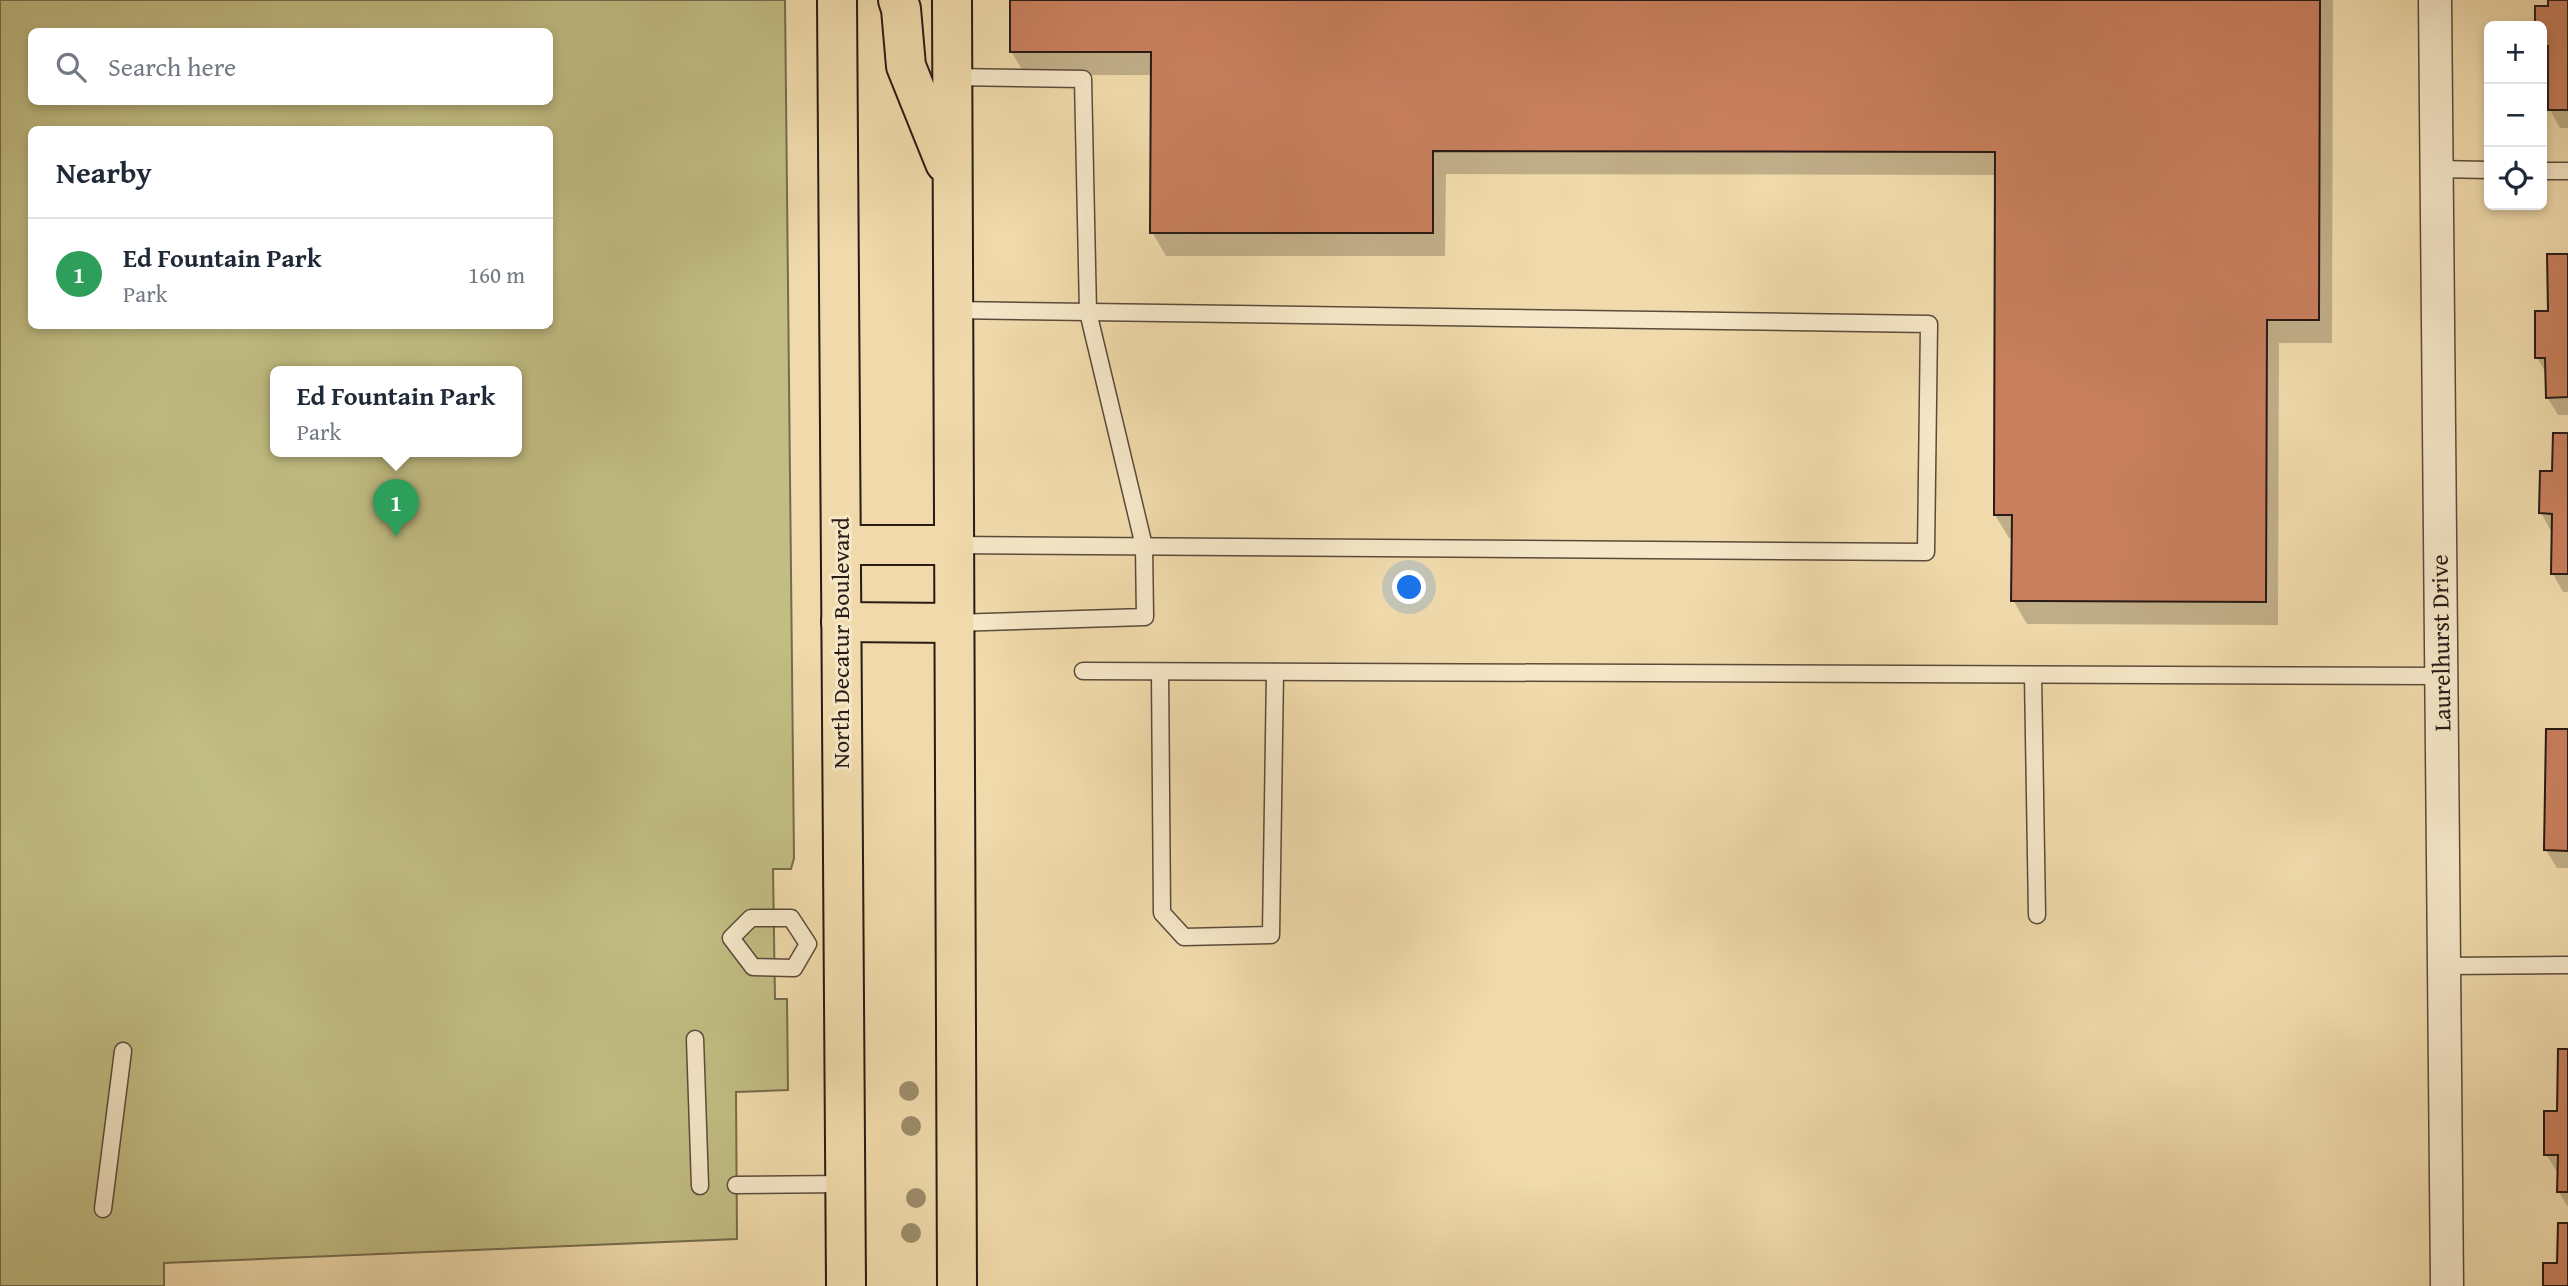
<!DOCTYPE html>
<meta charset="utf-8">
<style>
:root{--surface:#fff;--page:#f6f6f7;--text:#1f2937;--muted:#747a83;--line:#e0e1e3;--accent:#111827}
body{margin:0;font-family:"Gentium Book Plus",serif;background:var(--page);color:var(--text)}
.controls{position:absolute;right:21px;top:21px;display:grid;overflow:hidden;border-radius:10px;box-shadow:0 4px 10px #0003}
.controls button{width:63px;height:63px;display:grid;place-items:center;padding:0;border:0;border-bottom:2px solid var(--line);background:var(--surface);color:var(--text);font:35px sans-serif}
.you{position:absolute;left:1410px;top:588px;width:24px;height:24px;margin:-18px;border:5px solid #fff;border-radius:50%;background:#1a73e8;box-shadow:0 0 0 10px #1a73e833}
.badge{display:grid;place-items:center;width:46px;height:46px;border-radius:50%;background:var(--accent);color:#fff;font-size:23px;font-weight:700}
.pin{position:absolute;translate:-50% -58px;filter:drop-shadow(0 2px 4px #0008)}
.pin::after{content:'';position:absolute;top:37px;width:24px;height:21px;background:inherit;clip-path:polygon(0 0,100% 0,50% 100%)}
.popup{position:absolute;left:270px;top:366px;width:252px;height:91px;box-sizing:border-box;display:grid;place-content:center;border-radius:10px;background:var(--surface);filter:drop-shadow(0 2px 5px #0005);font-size:23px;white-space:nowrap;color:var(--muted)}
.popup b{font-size:26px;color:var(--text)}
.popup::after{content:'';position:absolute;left:50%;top:100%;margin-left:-14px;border:14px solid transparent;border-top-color:var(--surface)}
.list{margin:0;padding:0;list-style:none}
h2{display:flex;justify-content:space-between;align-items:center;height:91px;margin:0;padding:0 28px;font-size:30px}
h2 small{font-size:23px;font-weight:400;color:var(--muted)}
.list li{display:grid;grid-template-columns:46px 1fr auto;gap:21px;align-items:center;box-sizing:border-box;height:112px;padding:0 28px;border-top:2px solid var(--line)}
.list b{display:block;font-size:26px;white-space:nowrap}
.list p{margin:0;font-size:23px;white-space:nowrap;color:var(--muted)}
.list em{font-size:23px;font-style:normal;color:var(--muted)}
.icon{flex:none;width:38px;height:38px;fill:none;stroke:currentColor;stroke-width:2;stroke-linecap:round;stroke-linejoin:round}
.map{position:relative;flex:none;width:2568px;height:1286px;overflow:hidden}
.search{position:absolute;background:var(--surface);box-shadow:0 4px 10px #0003;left:28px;top:28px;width:525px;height:77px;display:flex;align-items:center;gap:18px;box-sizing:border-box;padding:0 24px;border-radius:10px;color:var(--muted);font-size:26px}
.panel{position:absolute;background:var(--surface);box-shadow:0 4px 10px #0003;left:28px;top:126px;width:525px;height:203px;border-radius:10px}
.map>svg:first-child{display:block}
.green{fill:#c1bd83;stroke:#756c4c;stroke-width:2;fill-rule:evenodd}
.shadow{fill:#0003}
.building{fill:#c87f5d;stroke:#291b15;stroke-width:2}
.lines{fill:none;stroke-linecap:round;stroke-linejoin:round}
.service-casing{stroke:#5b4b3a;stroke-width:19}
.minor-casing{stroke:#5b4b3a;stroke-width:35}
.primary-casing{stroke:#291b15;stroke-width:42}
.service{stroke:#f5e7c8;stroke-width:16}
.minor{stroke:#f5e7c8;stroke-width:32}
.primary{stroke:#f0daab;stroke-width:38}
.tree{fill:#9c8c6b}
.labels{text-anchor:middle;stroke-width:6;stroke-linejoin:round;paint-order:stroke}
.street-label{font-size:24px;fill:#291b15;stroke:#f5e7c8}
</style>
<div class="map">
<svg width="2568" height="1286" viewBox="0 0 2568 1286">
<rect width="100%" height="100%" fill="#f0daab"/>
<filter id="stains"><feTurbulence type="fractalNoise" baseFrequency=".00286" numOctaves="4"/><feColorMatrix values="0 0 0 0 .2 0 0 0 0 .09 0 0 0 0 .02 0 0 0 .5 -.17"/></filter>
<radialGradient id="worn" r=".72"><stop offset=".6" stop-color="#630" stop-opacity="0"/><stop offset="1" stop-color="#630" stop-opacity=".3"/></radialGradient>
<path class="green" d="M0,0H785L794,858L791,869H773L775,999H787L788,1090L736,1092L737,1239L164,1263V1286H0ZM32,32H550V102H32ZM32,130H550V326H32ZM275,371H517V451H275Z"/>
<g class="shadow">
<polygon points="1012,0 2333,0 2332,343 2279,343 2278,625 2027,624 2013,600 2013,538 2009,538 1995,515 1996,175 1446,174 1445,256 1166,256 1152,232 1153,75 1025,75 1011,51"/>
<polygon points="2550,0 2568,0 2568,128 2560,128 2550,110 2550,64 2547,64 2542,55 2542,26 2536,26 2536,8 2550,8"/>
<polygon points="2568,255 2568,415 2558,415 2547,397 2547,375 2537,357"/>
<polygon points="2568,435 2568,592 2563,592 2553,574 2554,531 2551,531 2541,513"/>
<polygon points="2568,731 2568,868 2557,868 2546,850"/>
<polygon points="2568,1050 2568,1207 2559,1192 2559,1172 2557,1172 2546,1154 2559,1113"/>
</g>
<g class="building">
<polygon points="1010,0 2320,0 2319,320 2267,320 2266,602 2011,601 2012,515 1994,515 1995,152 1433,151 1433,233 1150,233 1151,52 1010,52"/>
<polygon points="2548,0 2568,0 2568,110 2548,110 2548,46 2542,46 2542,26 2535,26 2535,6 2548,6"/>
<polygon points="2547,254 2568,254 2568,397 2546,398 2545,358 2535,358 2535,311 2548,311"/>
<polygon points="2553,433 2568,433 2568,574 2551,574 2552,514 2539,513 2540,471 2552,471"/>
<polygon points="2546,729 2568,729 2568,851 2544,850"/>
<polygon points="2558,1049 2568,1049 2568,1192 2557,1192 2558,1155 2544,1155 2544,1111 2557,1111"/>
<polygon points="2558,1223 2568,1223 2568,1286 2543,1286 2543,1263 2557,1263"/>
</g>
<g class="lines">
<g class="service-casing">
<g id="service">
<polyline points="952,77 1083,79 1088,312 1144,546 1145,617 954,623"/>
<polyline points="2436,169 2489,170"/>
<polyline points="2542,171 2568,171"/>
<polyline points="953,310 1929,324 1926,552 954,545"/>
<polyline points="1083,671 2441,676"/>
<polyline points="1160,672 1162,913 1184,937 1271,935 1275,672"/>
<polyline points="2033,675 2037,915"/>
<polygon points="751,918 791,918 808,944 794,968 753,967 731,938"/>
<polyline points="2444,966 2568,965"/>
<polyline points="695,1039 700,1186"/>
<polyline points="736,1185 845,1184"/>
<polyline points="103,1209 123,1051"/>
</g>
</g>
<g class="minor-casing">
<polyline id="minor" points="2435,0 2447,1286"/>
</g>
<g class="primary-casing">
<g id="primary">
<polyline points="837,0 846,1286"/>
<polyline points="898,0 901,9 906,66 945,163"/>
<polyline points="952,0 957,1286"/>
<polyline points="841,545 954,545"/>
<polyline points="841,622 954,623"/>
</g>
</g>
<use href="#service" class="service"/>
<use href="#minor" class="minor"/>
<use href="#primary" class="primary"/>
</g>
<g class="tree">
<circle cx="909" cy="1091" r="10"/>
<circle cx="911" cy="1126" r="10"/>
<circle cx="916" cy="1198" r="10"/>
<circle cx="911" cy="1233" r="10"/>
</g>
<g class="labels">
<g class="street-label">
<text transform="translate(841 643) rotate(-90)" y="8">North Decatur Boulevard</text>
<text transform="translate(2441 643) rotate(-91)" y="8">Laurelhurst Drive</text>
</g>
</g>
<rect width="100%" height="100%" filter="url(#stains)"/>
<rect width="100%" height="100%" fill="url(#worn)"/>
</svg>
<div class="controls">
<button>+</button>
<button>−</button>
<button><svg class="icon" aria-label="locate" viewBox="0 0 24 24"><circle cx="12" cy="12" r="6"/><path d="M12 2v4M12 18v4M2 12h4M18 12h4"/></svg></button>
</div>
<div class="you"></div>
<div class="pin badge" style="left:396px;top:537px;background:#2e9e5b">1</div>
<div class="popup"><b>Ed Fountain Park</b>Park</div>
<div class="search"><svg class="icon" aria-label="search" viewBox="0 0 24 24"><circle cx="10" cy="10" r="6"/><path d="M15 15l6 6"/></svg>Search here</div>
<section class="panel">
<h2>Nearby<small></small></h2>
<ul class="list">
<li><span class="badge" style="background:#2e9e5b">1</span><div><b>Ed Fountain Park</b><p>Park</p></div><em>160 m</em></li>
</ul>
</section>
</div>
